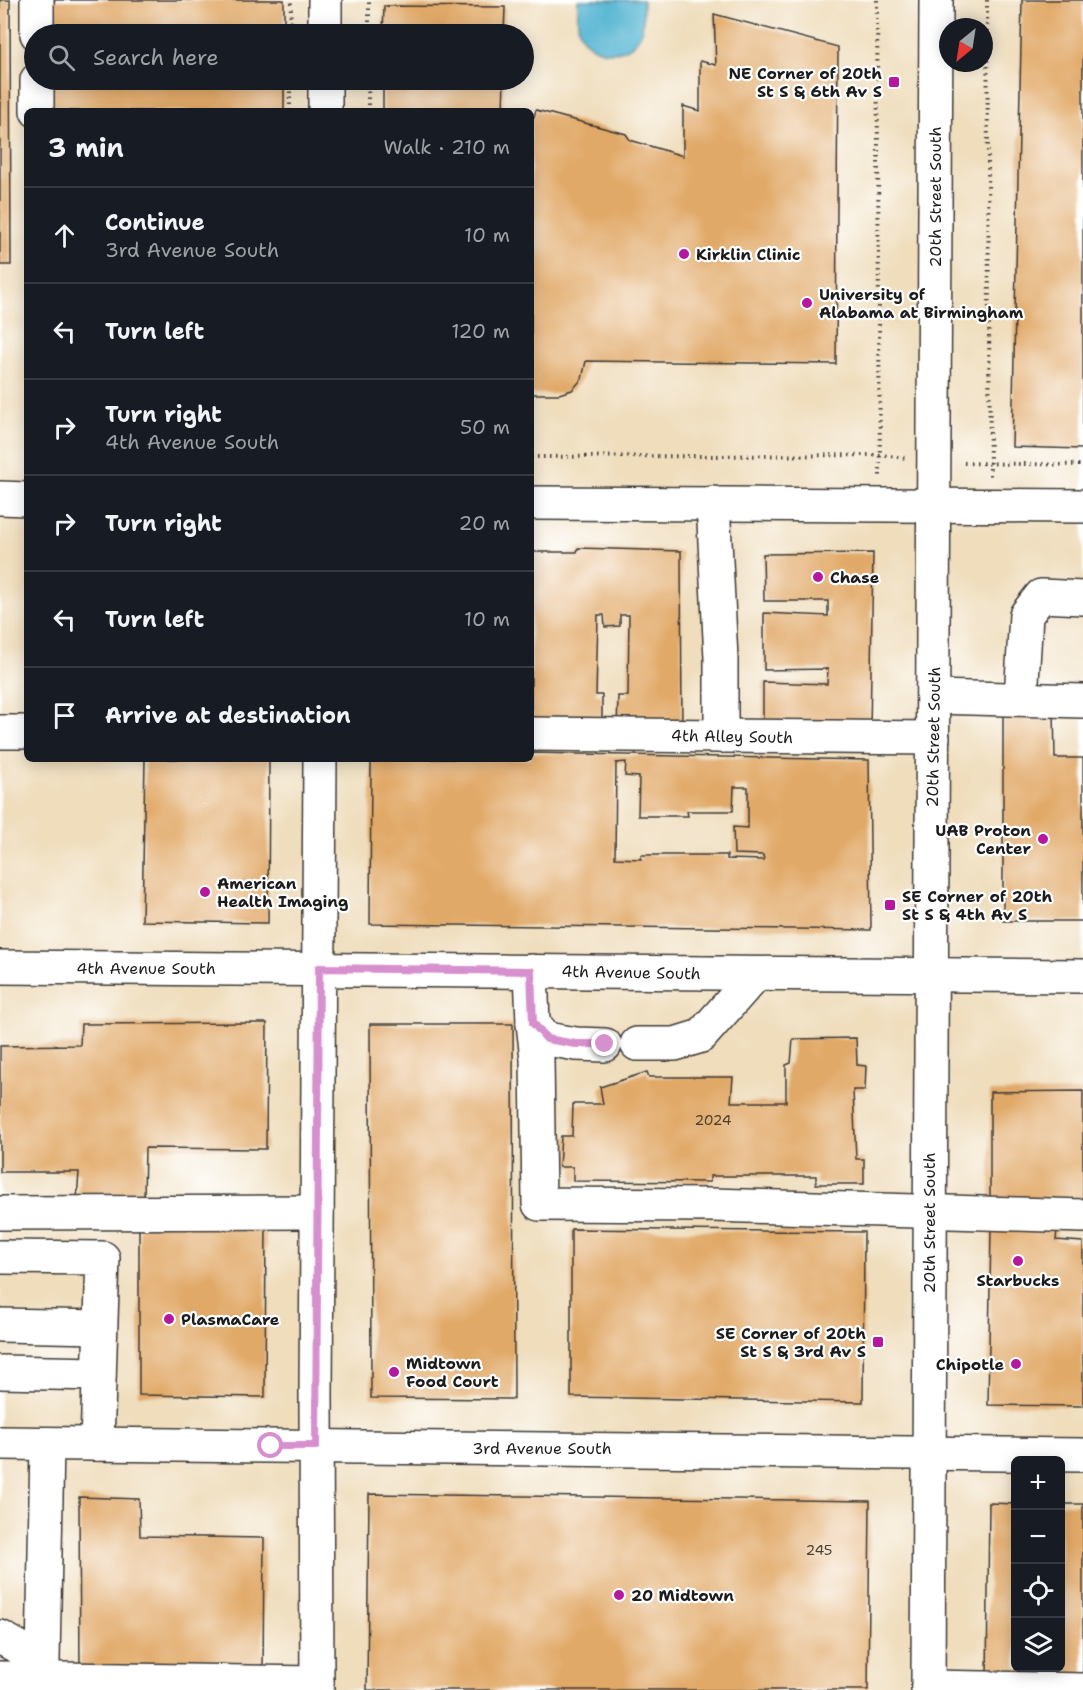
<!DOCTYPE html>
<meta charset="utf-8">
<style>
:root{--surface:#171b24;--page:#20242c;--text:#f1f3f6;--muted:#9ea1a6;--line:#363941}
body{margin:0;font-family:"Shantell Sans",sans-serif;background:var(--page);color:var(--text)}
.controls{position:absolute;right:18px;bottom:18px;display:grid;overflow:hidden;border-radius:9px;box-shadow:0 3px 15px #0003}
.controls button{width:54px;height:54px;display:grid;place-items:center;padding:0;border:0;border-bottom:2px solid var(--line);background:var(--surface);color:var(--text);font:30px sans-serif}
.compass{position:absolute;left:939px;top:18px;width:54px;height:54px;border-radius:50%;background:var(--surface);box-shadow:0 3px 15px #0003;rotate:210deg}
.stop{position:absolute;width:18px;height:18px;margin:-14px;border:4px solid #d690ce;border-radius:50%;background:#fff}
.stop.end{background:#d690ce;border-color:#fff;box-shadow:0 2px 6px #0008}
.list{margin:0;padding:0;list-style:none}
h2{display:flex;justify-content:space-between;align-items:center;height:78px;margin:0;padding:0 24px;font-size:26px}
h2 small{font-size:20px;font-weight:400;color:var(--muted)}
.list li{display:grid;grid-template-columns:39px 1fr auto;gap:18px;align-items:center;box-sizing:border-box;height:96px;padding:0 24px;border-top:2px solid var(--line)}
.list b{display:block;font-size:22px;white-space:nowrap}
.list p{margin:0;font-size:20px;white-space:nowrap;color:var(--muted)}
.list em{font-size:20px;font-style:normal;color:var(--muted)}
.icon{flex:none;width:33px;height:33px;fill:none;stroke:currentColor;stroke-width:2;stroke-linecap:round;stroke-linejoin:round}
.map{position:relative;flex:none;width:1083px;height:1690px;overflow:hidden}
.search{position:absolute;background:var(--surface);box-shadow:0 3px 15px #0003;left:24px;top:24px;width:510px;height:66px;display:flex;align-items:center;gap:15px;box-sizing:border-box;padding:0 21px;border-radius:33px;color:var(--muted);font-size:22px}
.panel{position:absolute;background:var(--surface);box-shadow:0 3px 15px #0003;left:24px;top:108px;width:510px;height:654px;border-radius:9px}
.map>svg:first-child{display:block}
.water{fill:#51b3d0;stroke:#366876;stroke-width:1.5}
.building{fill:#e1a967;fill-rule:evenodd}
.lines{fill:none;stroke-linecap:round;stroke-linejoin:round}
.minor-casing{stroke:#3c3934;stroke-width:36}
.major-casing{stroke:#3c3934;stroke-width:36}
.path{stroke:#3c3934;stroke-width:4;stroke-dasharray:1.5 4.5;stroke-linecap:butt}
.minor{stroke:#fff;stroke-width:33}
.major{stroke:#fff;stroke-width:33}
.route{stroke:#d690ce;stroke-width:8}
.poi-dot{fill:#b5179e;stroke:#fff;stroke-width:2}
.labels{text-anchor:middle;stroke-width:4.5;stroke-linejoin:round;paint-order:stroke}
.number-label{font-size:14px;fill:#4d3f2f}
.poi-label{font-size:16px;font-weight:bold;fill:#1c1c1c;stroke:#fff;text-anchor:start}
.street-label{font-size:16px;fill:#1c1c1c;stroke:#fff}
</style>
<div class="map">
<svg width="1083" height="1690" viewBox="0 0 1083 1690">
<rect width="100%" height="100%" fill="#fff"/>
<filter id="ink" filterUnits="userSpaceOnUse"><feTurbulence type="fractalNoise" baseFrequency=".0167" numOctaves="2"/><feDisplacementMap in="SourceGraphic" scale="12" xChannelSelector="R" yChannelSelector="G"/><feConvolveMatrix kernelMatrix="1 2 1 2 8 2 1 2 1" color-interpolation-filters="sRGB"/></filter>
<filter id="wash" filterUnits="userSpaceOnUse"><feTurbulence type="fractalNoise" baseFrequency=".008" numOctaves="4" result="noise"/><feDisplacementMap in="SourceGraphic" scale="24" xChannelSelector="R" yChannelSelector="G"/><feGaussianBlur stdDeviation="1.35" result="paint"/><feColorMatrix in="noise" values="0 0 0 0 0 0 0 0 0 0 0 0 0 0 0 0 0 1.4 0 .05"/><feComposite in="paint" operator="in"/></filter>
<g filter="url(#wash)">
<rect width="100%" height="100%" fill="#efddbc"/>
<path class="water" d="M578,0H643C643,9 644,20 642,29C635,59 592,59 580,33C576,23 578,11 578,0Z"/>
<g id="blocks">
<g class="building">
<polygon points="0,0 10,0 11,265 0,265"/>
<polygon points="53,0 284,0 284,34 52,34"/>
<polygon points="1022,0 1083,0 1083,449 1012,447"/>
<polygon points="384,6 505,7 504,34 383,34"/>
<polygon points="714,14 838,47 836,364 586,361 582,379 572,390 559,394 531,394 531,117 534,117 536,110 626,134 630,140 683,156 683,106 700,111 700,61 716,65"/>
<rect x="52" y="80" width="232" height="31"/>
<polygon points="383,80 504,80 503,111 383,111"/>
<polygon points="578,548 681,551 682,729 617,728 618,696 628,696 629,615 620,615 620,626 605,627 604,615 598,615 596,695 602,695 602,728 531,727 531,552 577,552"/>
<polygon points="873,553 870,732 763,730 763,682 827,684 828,669 764,670 764,613 828,616 828,601 764,601 763,554"/>
<polygon points="1054,712 1055,758 1083,758 1083,921 1003,921 1003,714"/>
<path d="M531,753L869,760L871,930L370,924L371,759H531ZM626,762L625,776L639,777L638,816H688L687,811H733L734,787H748V828L733,827L734,854L763,855L764,860L727,859V855H641V859L615,858L616,763Z"/>
<polygon points="145,759 269,759 268,923 142,921"/>
<polygon points="267,1023 266,1149 145,1148 144,1199 77,1199 79,1172 0,1172 0,1046 80,1045 81,1024"/>
<polygon points="370,1024 513,1024 514,1399 371,1398"/>
<polygon points="856,1038 857,1065 866,1066 865,1090 853,1090 856,1159 864,1159 864,1184 816,1184 816,1176 710,1176 710,1182 573,1181 573,1167 559,1167 561,1136 572,1136 573,1104 603,1104 600,1087 647,1072 649,1077 733,1077 731,1102 786,1102 786,1065 791,1063 793,1039"/>
<polygon points="1083,1091 1083,1206 990,1204 990,1092"/>
<polygon points="139,1222 266,1223 265,1397 139,1395"/>
<polygon points="991,1228 1057,1229 1056,1240 1083,1242 1083,1406 988,1405"/>
<polygon points="571,1229 864,1232 863,1402 571,1397"/>
<polygon points="369,1494 870,1501 868,1690 367,1690"/>
<polygon points="79,1497 139,1499 140,1536 264,1538 263,1676 80,1674"/>
<polygon points="989,1503 1016,1504 1016,1668 1060,1668 1060,1504 1083,1504 1083,1680 987,1680"/>
</g>
</g>
</g>
<g filter="url(#ink)">
<use href="#blocks" fill-opacity="0" stroke="#3c3934" stroke-width="1.5"/>
<g class="lines">
<g class="minor-casing">
<g id="minor">
<polyline points="37,0 37,34"/>
<polyline points="37,80 37,111"/>
<polyline points="0,498 27,499"/>
<polyline points="531,503 1083,506"/>
<polyline points="713,503 721,658 721,736"/>
<polyline points="934,697 1083,701"/>
<polyline points="1021,698 1026,615 1041,596 1083,598"/>
<polyline points="0,732 27,732"/>
<polyline points="531,734 933,738"/>
<polyline points="0,967 1083,976"/>
<polyline points="531,971 533,1023 547,1039 576,1044 605,1045"/>
<polyline points="533,1023 537,1059 539,1204 712,1205 1083,1216"/>
<polyline points="637,1044 675,1044 701,1036 756,974"/>
<polyline points="0,1213 317,1212"/>
<polyline points="0,1257 103,1258 97,1444"/>
<polyline points="0,1325 100,1327"/>
<polyline points="0,1372 99,1374"/>
<polyline points="0,1443 1083,1455"/>
<polyline points="0,1637 43,1661 47,1444"/>
<polyline points="0,1678 317,1683"/>
<polyline points="928,1687 1083,1690"/>
</g>
</g>
<g class="major-casing">
<g id="major">
<polyline points="325,0 325,34"/>
<polyline points="325,80 325,111"/>
<polyline points="317,1690 316,1394 320,759"/>
<polyline points="928,1690 936,0"/>
</g>
</g>
<g class="path">
<polyline points="877,0 880,476"/>
<polyline points="987,0 990,477"/>
<polyline points="290,34 291,0"/>
<polyline points="369,34 369,0"/>
<polyline points="290,111 290,80"/>
<polyline points="368,111 368,80"/>
<polyline points="531,457 880,455 906,458"/>
<polyline points="964,463 1083,465"/>
</g>
<use href="#minor" class="minor"/>
<use href="#major" class="major"/>
</g>
</g>
<g class="lines" filter="url(#ink)">
<polyline class="route" points="271,1446 316,1446 319,968 531,971 533,1023 547,1039 576,1044 605,1044"/>
</g>
<g class="poi-dot">
<rect x="888" y="76" width="12" height="12" rx="3"/>
<circle cx="684" cy="254" r="6"/>
<circle cx="807" cy="303" r="6"/>
<circle cx="818" cy="577" r="6"/>
<circle cx="1043" cy="839" r="6"/>
<circle cx="205" cy="892" r="6"/>
<rect x="884" y="899" width="12" height="12" rx="3"/>
<circle cx="1018" cy="1261" r="6"/>
<circle cx="169" cy="1319" r="6"/>
<rect x="872" y="1336" width="12" height="12" rx="3"/>
<circle cx="1016" cy="1364" r="6"/>
<circle cx="394" cy="1372" r="6"/>
<circle cx="619" cy="1595" r="6"/>
</g>
<g class="labels">
<g class="number-label">
<text x="713" y="1125">2024</text>
<text x="819" y="1555">245</text>
</g>
<g class="poi-label">
<text x="882" y="79" text-anchor="end">NE Corner of 20th<tspan x="882" dy="18">St S &amp; 6th Av S</tspan></text>
<text x="696" y="260">Kirklin Clinic</text>
<text x="819" y="300">University of<tspan x="819" dy="18">Alabama at Birmingham</tspan></text>
<text x="830" y="583">Chase</text>
<text x="1031" y="836" text-anchor="end">UAB Proton<tspan x="1031" dy="18">Center</tspan></text>
<text x="217" y="889">American<tspan x="217" dy="18">Health Imaging</tspan></text>
<text x="902" y="902">SE Corner of 20th<tspan x="902" dy="18">St S &amp; 4th Av S</tspan></text>
<text x="1018" y="1286" text-anchor="middle">Starbucks</text>
<text x="181" y="1325">PlasmaCare</text>
<text x="866" y="1339" text-anchor="end">SE Corner of 20th<tspan x="866" dy="18">St S &amp; 3rd Av S</tspan></text>
<text x="406" y="1369">Midtown<tspan x="406" dy="18">Food Court</tspan></text>
<text x="1004" y="1370" text-anchor="end">Chipotle</text>
<text x="631" y="1601">20 Midtown</text>
</g>
<g class="street-label">
<text transform="translate(935 197) rotate(-90)" y="6">20th Street South</text>
<text transform="translate(732 736) rotate(1)" y="6">4th Alley South</text>
<text transform="translate(933 737) rotate(-89)" y="6">20th Street South</text>
<text x="146" y="974">4th Avenue South</text>
<text transform="translate(631 972) rotate(1)" y="6">4th Avenue South</text>
<text transform="translate(929 1223) rotate(-90)" y="6">20th Street South</text>
<text x="542" y="1454">3rd Avenue South</text>
</g>
</g>
</svg>
<div class="controls">
<button>+</button>
<button>−</button>
<button><svg class="icon" aria-label="locate" viewBox="0 0 24 24"><circle cx="12" cy="12" r="6"/><path d="M12 2v4M12 18v4M2 12h4M18 12h4"/></svg></button>
<button><svg class="icon" aria-label="layers" viewBox="0 0 24 24"><path d="M12 4l9 5-9 5-9-5zM3 14l9 5 9-5"/></svg></button>
</div>
<svg class="compass" viewBox="-18 -18 36 36"><path d="M0-13l5 13h-10z" fill="#e53935"/><path d="M0 13l5-13h-10z" fill="#9ea1a6"/></svg>
<div class="stop" style="left:271px;top:1446px"></div>
<div class="stop end" style="left:605px;top:1044px"></div>
<div class="search"><svg class="icon" aria-label="search" viewBox="0 0 24 24"><circle cx="10" cy="10" r="6"/><path d="M15 15l6 6"/></svg>Search here</div>
<section class="panel">
<h2>3 min<small>Walk · 210 m</small></h2>
<ul class="list">
<li><svg class="icon" aria-label="ahead" viewBox="0 0 24 24"><path d="M12 20V5M6 11l6-6 6 6"/></svg><div><b>Continue</b><p>3rd Avenue South</p></div><em>10 m</em></li>
<li><svg class="icon" aria-label="left" viewBox="0 0 24 24"><path d="M17 20v-9H6M10 6l-5 5 5 5"/></svg><div><b>Turn left</b></div><em>120 m</em></li>
<li><svg class="icon" aria-label="right" viewBox="0 0 24 24"><path d="M7 20v-9h11M14 6l5 5-5 5"/></svg><div><b>Turn right</b><p>4th Avenue South</p></div><em>50 m</em></li>
<li><svg class="icon" aria-label="right" viewBox="0 0 24 24"><path d="M7 20v-9h11M14 6l5 5-5 5"/></svg><div><b>Turn right</b></div><em>20 m</em></li>
<li><svg class="icon" aria-label="left" viewBox="0 0 24 24"><path d="M17 20v-9H6M10 6l-5 5 5 5"/></svg><div><b>Turn left</b></div><em>10 m</em></li>
<li><svg class="icon" aria-label="arrive" viewBox="0 0 24 24"><path d="M6 21V4h12l-3 4 3 4H6"/></svg><div><b>Arrive at destination</b></div></li>
</ul>
</section>
</div>
